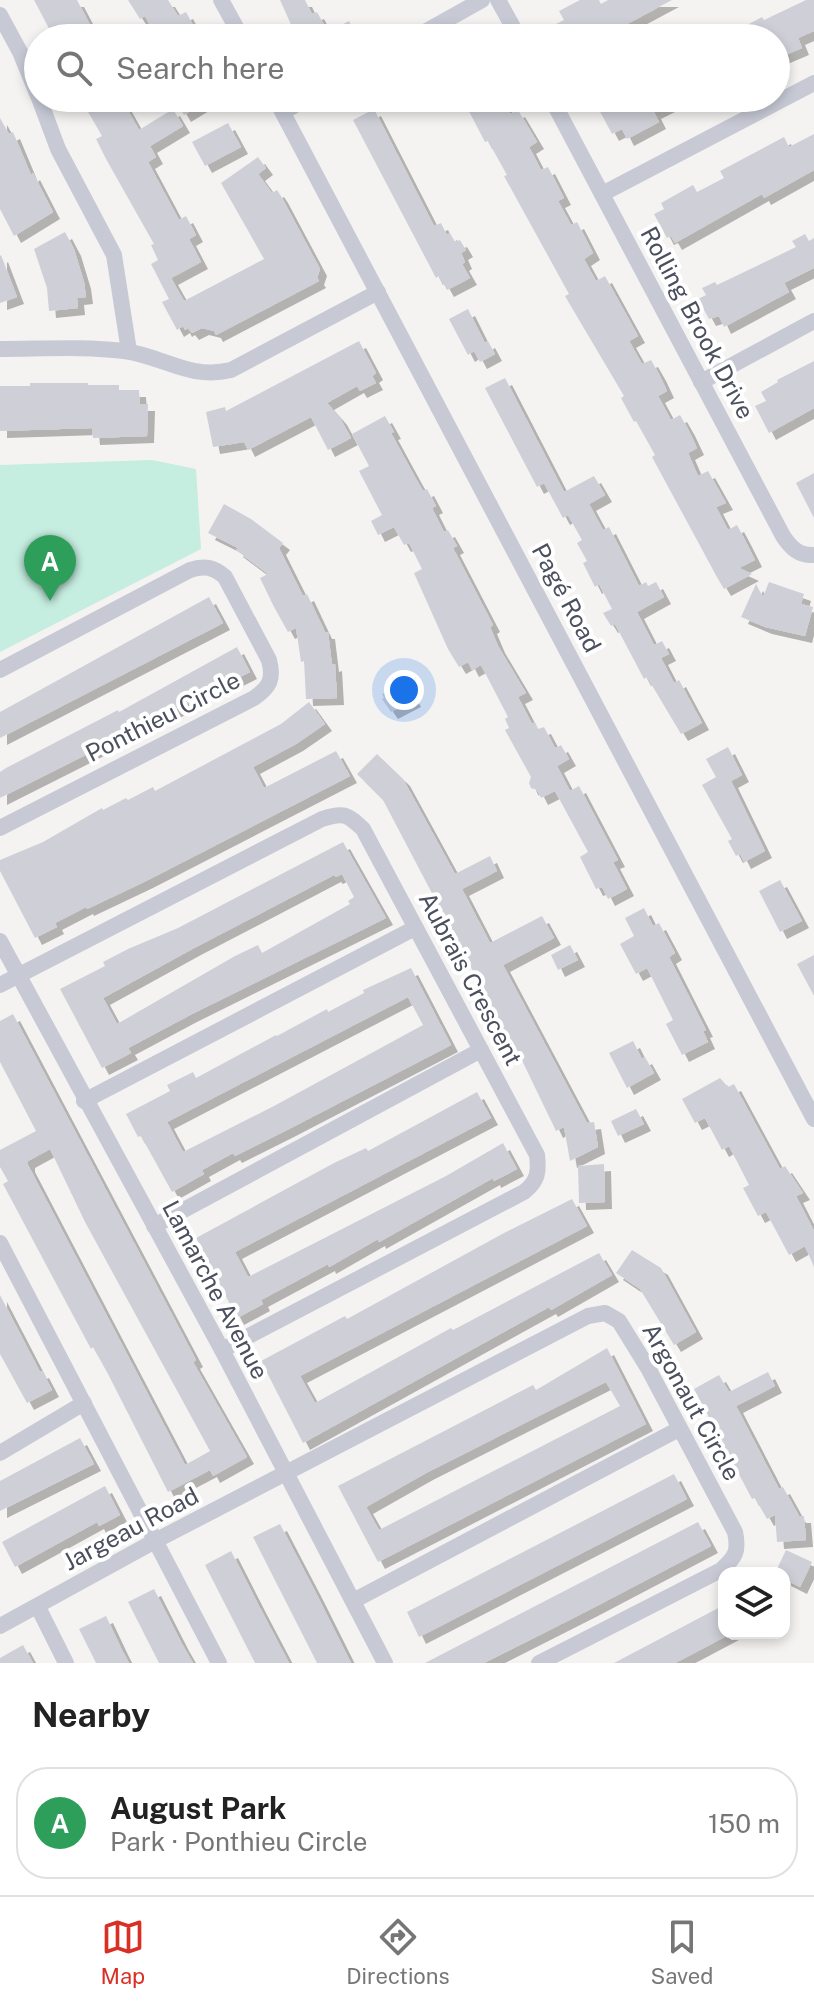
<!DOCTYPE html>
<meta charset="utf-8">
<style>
:root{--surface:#fff;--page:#f2f2f2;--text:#222;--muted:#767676;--line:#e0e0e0;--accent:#d93025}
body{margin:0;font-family:"Public Sans",sans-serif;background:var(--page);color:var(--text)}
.controls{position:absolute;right:24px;bottom:24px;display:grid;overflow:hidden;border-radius:16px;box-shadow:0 4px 12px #0003}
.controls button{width:72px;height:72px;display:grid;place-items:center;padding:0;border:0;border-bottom:2px solid var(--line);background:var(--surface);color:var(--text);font:40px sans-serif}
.you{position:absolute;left:404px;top:690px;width:28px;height:28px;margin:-20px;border:6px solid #fff;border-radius:50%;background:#1a73e8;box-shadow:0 0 0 12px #1a73e833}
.badge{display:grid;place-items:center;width:52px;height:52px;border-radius:50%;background:var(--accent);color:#fff;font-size:26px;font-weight:700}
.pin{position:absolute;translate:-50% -66px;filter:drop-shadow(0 2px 4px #0008)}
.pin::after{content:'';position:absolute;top:42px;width:28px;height:24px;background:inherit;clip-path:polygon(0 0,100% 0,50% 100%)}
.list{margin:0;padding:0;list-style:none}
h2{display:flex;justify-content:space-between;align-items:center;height:104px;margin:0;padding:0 32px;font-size:34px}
h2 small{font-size:26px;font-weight:400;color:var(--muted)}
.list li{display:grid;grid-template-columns:52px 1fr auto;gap:24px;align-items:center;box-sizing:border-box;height:112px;margin:0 16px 16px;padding:0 16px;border:2px solid var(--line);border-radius:32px}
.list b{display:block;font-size:30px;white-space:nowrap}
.list p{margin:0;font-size:26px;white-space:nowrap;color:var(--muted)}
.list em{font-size:26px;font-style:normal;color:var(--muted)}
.icon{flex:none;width:44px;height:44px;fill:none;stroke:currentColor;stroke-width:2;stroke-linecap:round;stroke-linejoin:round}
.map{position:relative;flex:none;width:814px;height:1663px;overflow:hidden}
.search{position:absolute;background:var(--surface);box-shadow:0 4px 12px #0003;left:24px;right:24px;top:24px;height:88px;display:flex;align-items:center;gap:20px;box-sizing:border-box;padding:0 28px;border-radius:44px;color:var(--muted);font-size:30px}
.sheet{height:232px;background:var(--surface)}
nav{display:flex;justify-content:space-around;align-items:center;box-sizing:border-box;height:112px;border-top:2px solid var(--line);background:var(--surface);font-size:22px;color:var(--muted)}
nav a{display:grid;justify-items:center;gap:4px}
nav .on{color:var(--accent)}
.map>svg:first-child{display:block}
.green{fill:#c5ede0}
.building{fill:#cfd0d7;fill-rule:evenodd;filter:url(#shadow)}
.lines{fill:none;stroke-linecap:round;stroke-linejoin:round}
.minor{stroke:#c7cad5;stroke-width:16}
.labels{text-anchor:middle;stroke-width:8;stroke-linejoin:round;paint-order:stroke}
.street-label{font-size:24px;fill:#4b4f5e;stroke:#fff}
</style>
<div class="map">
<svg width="814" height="1663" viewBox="0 0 814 1663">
<defs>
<filter id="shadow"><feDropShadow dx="7" dy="7" stdDeviation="0" flood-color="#0004"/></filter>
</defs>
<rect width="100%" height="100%" fill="#f4f3f2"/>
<polygon class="green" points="152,460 196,469 201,549 0,652 0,465"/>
<g class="building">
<polygon points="34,0 77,0 97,38 54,38"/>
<polygon points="128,0 168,0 178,16 186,12 200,38 157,38 145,16 140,19"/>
<polygon points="280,0 305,0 312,14 317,12 328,32 349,21 358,38 297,38"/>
<polygon points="580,0 599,0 601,4 608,0 672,0 601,38 561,38 554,25 564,20 559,11"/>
<polygon points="806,0 814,0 814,31 798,38 802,48 776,59 776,38 723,38 762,17 764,20"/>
<polygon points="80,98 121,98 139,130 173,109 183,126 150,146 156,157 148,162 179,220 186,216 196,235 189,239 201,262 171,278 184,301 264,259 221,183 258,157 266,168 258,174 272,193 277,190 281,196 320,269 317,278 319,281 216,335 214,331 202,328 192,333 188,328 185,330 183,326 177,330 162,302 169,299 151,264 158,260 151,245 154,244 106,159 96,139 102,136"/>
<polygon points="174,98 212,98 184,115"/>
<polygon points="462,98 502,98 510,114 518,110 537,142 529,147 541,170 548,167 564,198 558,201 571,225 577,222 593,253 584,259 596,281 605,276 638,336 629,341 642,364 651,360 659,374 667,391 658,396 671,420 680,415 688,429 697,448 688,453 698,476 708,471 726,503 716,507 728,530 737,525 745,540 755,560 739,568 752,574 724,589 718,579 652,457 655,455 636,421 634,422 621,398 624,396 572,308 565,296 569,294 504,176 507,175 488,141 485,142"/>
<polygon points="612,98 682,98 654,112 659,122 627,139 622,129 612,134 597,106"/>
<polygon points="374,109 434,226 441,223 447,235 450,233 455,242 460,240 466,250 461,253 465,262 462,264 470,278 447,290 439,276 436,278 353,120"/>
<polygon points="0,118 9,134 13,132 31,175 33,173 53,212 14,236 0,209"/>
<polygon points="228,123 241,147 205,166 192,142"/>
<polygon points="814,134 814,170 764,198 762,194 675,243 671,236 667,238 654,214 664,209 661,203 693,185 697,192 724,178 720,171 784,137 789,147"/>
<polygon points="65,232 74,249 84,282 86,297 77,298 78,308 49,311 47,288 34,249"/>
<polygon points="805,234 809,241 814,238 814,268 784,283 789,292 724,327 719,316 709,319 698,299 706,295 702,288 715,282 717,285 796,247 792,241"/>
<polygon points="1,255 17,297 0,303 0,256"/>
<polygon points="468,309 485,343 488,341 495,354 480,362 474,351 468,355 449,319"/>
<polygon points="359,341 376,373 372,376 376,383 360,391 357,386 327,403 340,418 351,438 328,450 311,417 248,450 244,442 213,447 206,412 225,407 226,411"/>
<polygon points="814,361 814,408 769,433 755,406 766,401 761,392 778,382 777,380"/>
<polygon points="505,378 564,492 594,476 605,495 589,504 603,530 609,527 639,586 646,582 648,586 656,582 664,597 637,612 654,645 662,641 669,654 661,658 674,683 679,680 702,723 681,734 647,677 644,679 615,624 611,626 603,613 612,609 599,584 595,587 583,563 587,561 577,543 582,540 568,515 563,518 544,483 537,487 485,388"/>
<polygon points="30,383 88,383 88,385 119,385 119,390 139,390 140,404 148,404 147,436 93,438 92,428 0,431 0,386 30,386"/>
<polygon points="385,416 394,432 391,433 415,477 423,491 427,489 436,506 432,508 444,532 448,530 457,546 453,548 493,625 490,627 498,646 526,693 518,697 532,724 535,722 538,729 544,727 555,748 561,745 569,759 557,766 570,791 579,786 618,860 613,862 627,889 608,899 602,887 596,889 580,857 588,852 555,791 541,798 537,790 531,788 529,783 531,777 505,730 509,728 505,719 508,717 481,665 472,670 468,662 459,667 448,649 414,573 422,569 409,543 404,545 394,527 378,535 371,521 382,515 359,471 369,466 352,434"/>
<polygon points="814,473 814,518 796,483"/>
<polygon points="224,504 251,519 283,543 279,548 303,596 307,594 325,632 328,632 332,665 335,664 337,698 306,699 304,661 301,662 296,628 288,632 274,607 260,578 268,574 236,550 238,548 208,533"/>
<polygon points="769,582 804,594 801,604 813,607 805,636 765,627 741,617 756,584 763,597"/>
<polygon points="209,597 223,623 0,738 0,712"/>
<polygon points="237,647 250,672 0,798 0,772 6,768 118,710 119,712"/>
<polygon points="405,683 414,700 391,712 382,699 384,698 382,694"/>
<polygon points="309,702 325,724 296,744 253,767 264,788 336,751 350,776 146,881 87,909 86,907 55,923 57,927 35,938 0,871 0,860 43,842 102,808 103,810 126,798 128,800 153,787 155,791 281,724"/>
<polygon points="728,747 742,775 731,781 765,851 744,862 740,854 736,856 728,841 732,839 702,785 716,777 706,759"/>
<polygon points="377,754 403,779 455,874 490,856 497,871 462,889 490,943 542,916 554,938 503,965 587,1123 594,1122 598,1147 570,1161 564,1127 556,1131 516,1048 513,1049 498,1021 496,1022 484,1000 487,998 383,800 357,774"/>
<path d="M343,842L386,918L190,1015L128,1048L131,1053L102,1068L60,989L105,966L103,962L128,949L178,928ZM342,874L354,897L348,901L350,904L262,953L258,945L235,956L117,1024L103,998L194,948L334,875L336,877Z"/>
<polygon points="780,880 802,921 780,932 759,891"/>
<polygon points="644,908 653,926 659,923 675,953 669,957 706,1030 703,1031 708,1042 682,1055 666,1024 673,1020 647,968 636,974 620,944 634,936 625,918"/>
<polygon points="570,945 578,960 558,970 551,955"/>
<polygon points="814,955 814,996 797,964"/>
<path d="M411,968L451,1045L287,1130L235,1156L233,1153L202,1170L204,1174L172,1192L141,1136L138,1137L126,1114L170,1091L167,1085L193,1072L196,1078L276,1035L277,1036L327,1009L328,1012L364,993L363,990ZM408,997L423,1025L274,1106L183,1152L167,1122Z"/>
<path d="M13,1014L196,1360L193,1362L247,1457L213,1476L210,1470L168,1492L108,1374L93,1347L91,1349L3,1184L8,1181L0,1167V1150L36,1131L0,1062V1021ZM50,1149L85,1222L210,1451L185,1465L28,1165V1161Z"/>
<polygon points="633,1041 642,1059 645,1057 654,1073 627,1088 609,1053"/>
<polygon points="720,1078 728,1087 734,1084 780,1169 785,1166 803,1193 796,1196 814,1231 814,1267 805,1246 789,1255 766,1212 758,1216 743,1188 749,1185 729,1146 722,1150 705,1118 695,1123 682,1099"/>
<polygon points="477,1092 491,1118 235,1252 248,1277 446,1176 503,1143 517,1169 494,1181 493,1178 379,1242 378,1239 329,1267 328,1264 261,1300 263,1304 237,1318 196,1238 334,1163 366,1148 368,1151"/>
<polygon points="636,1109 644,1124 618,1136 611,1121"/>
<polygon points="604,1164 605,1202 579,1203 578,1166"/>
<polygon points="572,1199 587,1226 300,1376 315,1403 451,1328 453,1330 599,1253 612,1275 551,1310 549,1307 303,1443 261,1361 345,1316 347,1319 504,1233"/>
<polygon points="632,1250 661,1268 696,1332 674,1345 640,1289 616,1273"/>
<polygon points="0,1295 40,1372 42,1371 52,1390 27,1403 0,1354"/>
<path d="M607,1348L646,1424L378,1562L338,1486L533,1385L536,1390ZM606,1382L620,1406L379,1530L366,1507L426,1473Z"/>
<polygon points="768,1372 775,1386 736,1406 779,1489 783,1487 799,1516 804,1516 806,1540 777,1542 775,1515 767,1519 755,1498 752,1499 694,1389 719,1375 729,1392"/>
<polygon points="80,1438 94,1464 0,1511 0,1481"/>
<polygon points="674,1474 687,1499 419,1637 407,1612"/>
<polygon points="105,1486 120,1515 99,1526 97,1522 15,1567 2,1542"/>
<polygon points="698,1522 711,1546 589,1610 484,1663 425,1663"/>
<polygon points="280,1524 317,1595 351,1663 317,1663 253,1537"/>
<polygon points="786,1550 812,1562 800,1587 784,1579 784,1573 775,1573"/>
<polygon points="231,1551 259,1606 289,1663 255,1663 205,1565"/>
<polygon points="154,1589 182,1644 193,1663 159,1663 128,1602"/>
<polygon points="724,1605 724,1633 732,1633 700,1650 675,1663 614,1663"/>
<polygon points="106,1616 122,1650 129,1663 96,1663 79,1629"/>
<polygon points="23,1645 33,1663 0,1663 0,1658"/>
</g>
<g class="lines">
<g class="minor">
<polyline points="221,0 242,38"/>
<polyline points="498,0 519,38"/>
<polyline points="0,15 20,52 38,96"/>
<polyline points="414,38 482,0"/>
<polyline points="39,98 58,149 114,255 129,351"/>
<polyline points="275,98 814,1119"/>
<path d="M551,98L783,536C791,548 799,556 814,555"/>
<polyline points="283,112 307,98"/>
<polyline points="602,194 814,83"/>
<path d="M0,349C41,349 83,346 124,351C163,356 189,380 231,370L378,292"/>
<polyline points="701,382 814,321"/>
<path d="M0,670L190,570C204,565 214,567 225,577L269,660C274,679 270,687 254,698L0,828"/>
<polyline points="0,941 222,1350 385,1663"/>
<path d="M0,985L322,819C344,812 347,814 363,829L537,1155C539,1172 538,1181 524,1192L222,1350"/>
<polyline points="84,1101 415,928"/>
<polyline points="154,1226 481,1050"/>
<polyline points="0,1243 219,1663"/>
<polyline points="0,1453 84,1403"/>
<polyline points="353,1601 679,1429"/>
<polyline points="38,1607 66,1663"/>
<path d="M0,1626L155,1541L588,1316L605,1313L619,1321L648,1368L735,1532C739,1551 736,1557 721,1570L539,1663"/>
</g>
</g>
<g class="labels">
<g class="street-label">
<text transform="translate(697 323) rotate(62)" y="8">Rolling Brook Drive</text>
<text transform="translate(566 598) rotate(62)" y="8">Pagé Road</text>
<text transform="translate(163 717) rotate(-27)" y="8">Ponthieu Circle</text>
<text transform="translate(470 979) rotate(62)" y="8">Aubrais Crescent</text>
<text transform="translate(215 1290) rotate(62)" y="8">Lamarche Avenue</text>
<text transform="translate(691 1402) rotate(61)" y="8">Argonaut Circle</text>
<text transform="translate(131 1529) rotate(-28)" y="8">Jargeau Road</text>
</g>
</g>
</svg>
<div class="controls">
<button><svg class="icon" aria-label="layers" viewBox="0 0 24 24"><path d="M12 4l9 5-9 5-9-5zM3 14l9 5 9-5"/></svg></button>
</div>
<div class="you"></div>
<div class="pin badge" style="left:50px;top:601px;background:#2e9e5b">A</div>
<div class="search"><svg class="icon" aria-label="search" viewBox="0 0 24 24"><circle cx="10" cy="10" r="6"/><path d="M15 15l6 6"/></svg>Search here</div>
</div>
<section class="sheet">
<h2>Nearby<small></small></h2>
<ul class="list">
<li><span class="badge" style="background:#2e9e5b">A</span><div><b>August Park</b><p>Park · Ponthieu Circle</p></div><em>150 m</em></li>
</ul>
</section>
<nav>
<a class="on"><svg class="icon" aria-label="map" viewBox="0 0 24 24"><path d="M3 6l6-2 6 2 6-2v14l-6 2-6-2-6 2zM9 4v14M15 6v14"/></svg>Map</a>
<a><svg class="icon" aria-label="directions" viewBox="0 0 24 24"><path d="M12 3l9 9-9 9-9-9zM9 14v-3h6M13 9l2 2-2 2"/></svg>Directions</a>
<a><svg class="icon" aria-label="saved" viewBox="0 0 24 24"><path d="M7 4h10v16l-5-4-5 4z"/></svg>Saved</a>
</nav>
